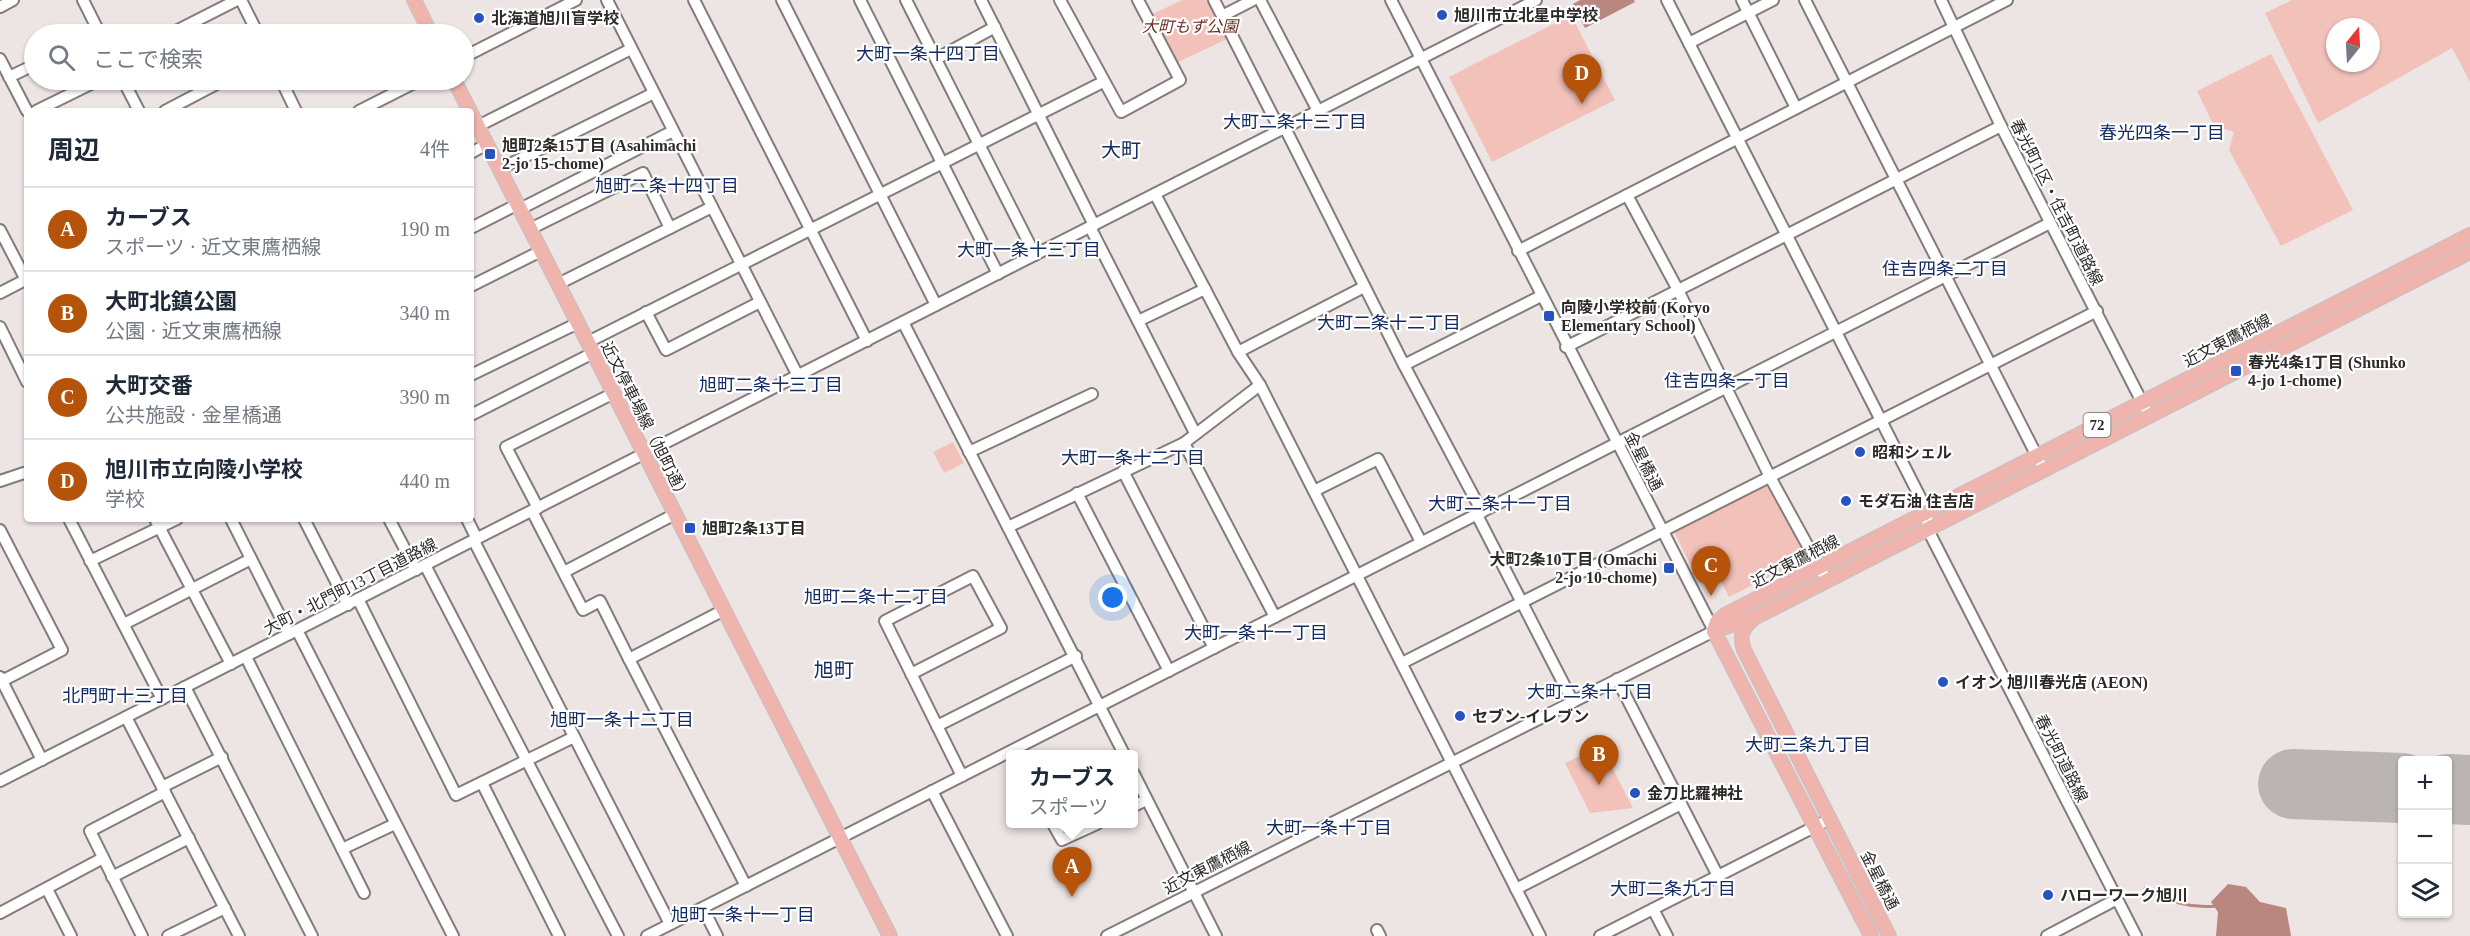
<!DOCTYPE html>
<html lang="ja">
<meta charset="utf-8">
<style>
:root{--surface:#fff;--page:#f2f2f3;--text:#1f2937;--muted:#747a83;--line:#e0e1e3;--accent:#b45309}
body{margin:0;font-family:"Times New Roman","Noto Sans JP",serif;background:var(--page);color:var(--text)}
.controls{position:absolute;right:18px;bottom:18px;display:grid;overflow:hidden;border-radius:6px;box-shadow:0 2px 4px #0004}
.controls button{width:54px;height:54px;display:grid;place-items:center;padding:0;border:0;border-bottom:2px solid var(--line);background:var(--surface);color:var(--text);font:30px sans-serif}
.compass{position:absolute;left:2326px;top:18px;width:54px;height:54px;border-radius:50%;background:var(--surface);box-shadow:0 2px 4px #0004;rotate:18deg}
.you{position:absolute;left:1113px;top:598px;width:21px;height:21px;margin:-15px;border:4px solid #fff;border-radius:50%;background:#1a73e8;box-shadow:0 0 0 9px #1a73e833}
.badge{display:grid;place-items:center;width:39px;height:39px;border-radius:50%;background:var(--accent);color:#fff;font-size:20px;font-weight:700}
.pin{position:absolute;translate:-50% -50px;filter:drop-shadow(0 2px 3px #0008)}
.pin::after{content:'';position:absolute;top:32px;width:21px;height:18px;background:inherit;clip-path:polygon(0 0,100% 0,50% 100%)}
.popup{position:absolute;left:1006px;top:750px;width:132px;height:78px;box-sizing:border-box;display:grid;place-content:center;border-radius:6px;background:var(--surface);filter:drop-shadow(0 2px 4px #0005);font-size:20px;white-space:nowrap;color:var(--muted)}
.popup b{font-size:22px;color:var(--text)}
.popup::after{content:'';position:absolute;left:50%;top:100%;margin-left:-12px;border:12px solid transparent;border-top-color:var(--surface)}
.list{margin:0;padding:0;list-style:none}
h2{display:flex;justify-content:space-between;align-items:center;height:78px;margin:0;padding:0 24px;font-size:26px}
h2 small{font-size:20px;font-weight:400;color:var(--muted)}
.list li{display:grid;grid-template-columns:39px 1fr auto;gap:18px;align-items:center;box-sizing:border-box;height:84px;padding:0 24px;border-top:2px solid var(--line)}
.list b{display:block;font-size:22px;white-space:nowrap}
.list p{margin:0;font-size:20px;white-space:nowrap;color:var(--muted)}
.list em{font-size:20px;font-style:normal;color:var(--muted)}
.icon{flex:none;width:33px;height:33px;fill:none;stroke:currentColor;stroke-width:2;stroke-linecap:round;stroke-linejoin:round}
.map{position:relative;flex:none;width:2470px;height:936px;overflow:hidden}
.search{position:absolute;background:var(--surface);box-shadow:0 2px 4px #0004;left:24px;top:24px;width:450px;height:66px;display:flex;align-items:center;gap:15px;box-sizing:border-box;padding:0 21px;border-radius:33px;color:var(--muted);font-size:22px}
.panel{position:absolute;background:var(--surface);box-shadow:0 2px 4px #0004;left:24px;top:108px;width:450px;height:414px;border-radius:6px}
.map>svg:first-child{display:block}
.green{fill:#f2c1ba;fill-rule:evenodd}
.water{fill:#ba8680}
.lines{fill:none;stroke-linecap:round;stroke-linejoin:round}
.stream{stroke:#ba8680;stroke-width:3}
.runway{stroke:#bab4b2;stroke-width:70}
.minor-casing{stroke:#837c7a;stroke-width:14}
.major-casing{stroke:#c4c3c3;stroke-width:16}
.minor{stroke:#fff;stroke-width:10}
.major{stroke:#eeb4ad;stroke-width:14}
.poi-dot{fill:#2753c1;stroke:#fff;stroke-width:2}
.labels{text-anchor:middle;stroke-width:4.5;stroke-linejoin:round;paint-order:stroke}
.shield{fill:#fff;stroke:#6c6a69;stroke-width:1.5}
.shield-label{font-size:15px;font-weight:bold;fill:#2d2a29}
.poi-label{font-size:16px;font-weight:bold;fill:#2d2a29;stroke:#fff;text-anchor:start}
.park-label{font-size:16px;font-style:italic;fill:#6e2d27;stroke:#fff}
.street-label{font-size:16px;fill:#2d2a29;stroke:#fff}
.neighbourhood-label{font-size:18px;fill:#152c62;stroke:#fff}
.quarter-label{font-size:20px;fill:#152c62;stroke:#fff}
</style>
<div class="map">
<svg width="2470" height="936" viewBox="0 0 2470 936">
<rect width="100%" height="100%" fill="#ede5e3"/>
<g class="green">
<polygon points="1182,0 1208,0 1227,39 1176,63 1153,14"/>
<path d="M2292,0H2470V82L2452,48L2318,123L2265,13ZM2335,27H2371V63H2335Z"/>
<polygon points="1571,15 1615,100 1492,162 1449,77"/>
<polygon points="2271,54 2353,210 2281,246 2229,150 2234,132 2214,126 2197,91"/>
<polygon points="953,442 964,463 944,473 933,452"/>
<polygon points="1769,484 1806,558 1729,597 1717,573 1699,582 1674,532"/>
<polygon points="1601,746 1633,808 1590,813 1565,763"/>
</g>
<g class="water">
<polygon points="1580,0 1634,0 1635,2 1585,28 1573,4"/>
<polygon points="2228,884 2246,887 2260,902 2286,908 2291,936 2216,936 2218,912 2211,902"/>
</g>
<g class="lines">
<path class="stream" d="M2145,888C2168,901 2190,909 2216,906"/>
<g class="runway">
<polyline points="2293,784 2402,788"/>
<polyline points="2448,789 2470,790"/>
</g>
<g class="minor-casing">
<g id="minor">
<polyline points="83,0 100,34"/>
<polyline points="241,0 258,34"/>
<polyline points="607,0 798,376"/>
<polyline points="694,0 867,341"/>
<polyline points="782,0 936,305"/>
<polyline points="860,0 998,274"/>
<polyline points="906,0 1035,255"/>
<polyline points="981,0 1094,225"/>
<polyline points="1060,0 1121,112 1180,80 1138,0"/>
<polyline points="1214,0 1280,130"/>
<polyline points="1260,0 1318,111"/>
<polyline points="1667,0 1921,499 1927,512 1928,530 2136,936"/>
<polyline points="1742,0 1796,108"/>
<polyline points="1805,0 2044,470"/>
<polyline points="1941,0 2001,126 2145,408"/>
<polyline points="0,7 13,0"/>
<polyline points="1222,16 1253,0"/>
<polyline points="170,34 237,0"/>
<polyline points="1689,43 1773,0"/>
<polyline points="464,57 576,0"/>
<polyline points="0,59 27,111"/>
<polyline points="936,59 995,27"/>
<polyline points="9,77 34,65"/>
<polyline points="123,80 139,111"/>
<polyline points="281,80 296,111"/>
<polyline points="36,111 99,80"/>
<polyline points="165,111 224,80"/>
<polyline points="359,111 420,80"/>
<polyline points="478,126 631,49"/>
<polyline points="1285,128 1404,365 1482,512"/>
<polyline points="471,153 487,144"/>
<polyline points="500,169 654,93"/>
<polyline points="1155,194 1238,352 1260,385 1540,936"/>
<polyline points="1627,195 1678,290 1770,477 1827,581"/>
<polyline points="520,209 673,131"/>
<polyline points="1090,227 1195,433"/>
<polyline points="471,228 518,204"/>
<polyline points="530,229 643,173 670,228"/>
<polyline points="0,230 26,280"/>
<polyline points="1518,251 2007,0"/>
<polyline points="558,284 712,207"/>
<polyline points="471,286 541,251"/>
<polyline points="0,293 27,279"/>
<polyline points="646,312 666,350 760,302"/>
<polyline points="1138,321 1205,289"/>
<polyline points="903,322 1124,754"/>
<polyline points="0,327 27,382"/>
<polyline points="588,342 1103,82"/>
<polyline points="1566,347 2001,126"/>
<polyline points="1238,352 1364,287"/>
<polyline points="1404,365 1541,296"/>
<polyline points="471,375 578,323"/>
<polyline points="471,415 593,353"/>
<polyline points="1184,443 1275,617"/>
<polyline points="969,452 1092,394"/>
<polyline points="1123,471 1214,648"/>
<polyline points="0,481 27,472"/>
<polyline points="1314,491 1378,459 1421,542"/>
<polyline points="1077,493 1169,671"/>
<polyline points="538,508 506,447 614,393"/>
<polyline points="532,511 583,610 600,601 629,659"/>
<polyline points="1477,515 1573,702"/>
<polyline points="69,519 162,699"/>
<polyline points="155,519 231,664"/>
<polyline points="231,519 289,634"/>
<polyline points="304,519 348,605"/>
<polyline points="389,519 416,570"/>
<polyline points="467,519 477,539"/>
<polyline points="1008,527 1184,443 1260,385"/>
<polyline points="0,530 62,650 0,682"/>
<polyline points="474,541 670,924"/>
<polyline points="90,561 177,519"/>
<polyline points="425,565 618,936"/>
<polyline points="564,572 675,514"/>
<polyline points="358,599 456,795 574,737"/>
<polyline points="724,610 629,659 746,886"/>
<polyline points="124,624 251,559"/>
<polyline points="297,630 453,936"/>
<polyline points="246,657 364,893"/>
<polyline points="1402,663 2097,311"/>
<polyline points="911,674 1001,628 973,576 885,621 962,776"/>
<polyline points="0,677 42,760"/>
<polyline points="1617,679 1718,876"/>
<polyline points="185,687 312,936"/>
<polyline points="126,717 239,936"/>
<polyline points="937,726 1076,656"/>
<polyline points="1134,774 1216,936"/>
<polyline points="0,781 1536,0"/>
<polyline points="482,783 559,936"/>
<polyline points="162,787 222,757"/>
<polyline points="932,791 1007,936"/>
<polyline points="1134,806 1146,800"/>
<polyline points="1053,824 1062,840 1097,824"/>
<polyline points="342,849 395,824"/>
<polyline points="112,877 189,838"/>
<polyline points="47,889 71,936"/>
<polyline points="1516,889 1681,804"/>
<polyline points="703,908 717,936"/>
<polyline points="1653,909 1667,936"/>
<polyline points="0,913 103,858"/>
<polyline points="1377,930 1380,936"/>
<polyline points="142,936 90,831 165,792"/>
<polyline points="168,936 225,908"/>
<polyline points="647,936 2050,223"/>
<polyline points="1107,936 1714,631 1391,0"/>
<polyline points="1600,936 1830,819"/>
<polyline points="2047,936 2117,899"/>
</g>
</g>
<g class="major-casing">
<g id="major">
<polyline points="414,0 431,34"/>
<polyline points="454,80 470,111"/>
<polyline points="471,113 890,936"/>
<path d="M1754,618C1742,628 1739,636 1744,650L1889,936"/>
<polyline points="1714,631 1717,622 1725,615 2470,235"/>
<polyline points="1714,631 1756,617 2470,252"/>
<polyline points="1714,631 1871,936"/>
</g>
</g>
<use href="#minor" class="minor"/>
<use href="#major" class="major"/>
</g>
<g class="poi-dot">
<circle cx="1442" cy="15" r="6"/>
<circle cx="479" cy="18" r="6"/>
<rect x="484" y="148" width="12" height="12" rx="3"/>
<rect x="1543" y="310" width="12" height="12" rx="3"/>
<rect x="2230" y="365" width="12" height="12" rx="3"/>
<circle cx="1860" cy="452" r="6"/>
<circle cx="1846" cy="501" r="6"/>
<rect x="684" y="522" width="12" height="12" rx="3"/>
<rect x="1663" y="562" width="12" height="12" rx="3"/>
<circle cx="1943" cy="682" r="6"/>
<circle cx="1460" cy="716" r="6"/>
<circle cx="1635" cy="793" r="6"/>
<circle cx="2048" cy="895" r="6"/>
</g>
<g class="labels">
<rect class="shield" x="2083.5" y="413" width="27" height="24" rx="4.5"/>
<g class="shield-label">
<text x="2097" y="430">72</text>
</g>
<g class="poi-label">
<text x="1454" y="21">旭川市立北星中学校</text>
<text x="491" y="24">北海道旭川盲学校</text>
<text x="502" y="151">旭町2条15丁目 (Asahimachi<tspan x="502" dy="18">2-jo 15-chome)</tspan></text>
<text x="1561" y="313">向陵小学校前 (Koryo<tspan x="1561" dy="18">Elementary School)</tspan></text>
<text x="2248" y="368">春光4条1丁目 (Shunko<tspan x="2248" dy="18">4-jo 1-chome)</tspan></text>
<text x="1872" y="458">昭和シェル</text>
<text x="1858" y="507">モダ石油 住吉店</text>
<text x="702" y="534">旭町2条13丁目</text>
<text x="1657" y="565" text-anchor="end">大町2条10丁目 (Omachi<tspan x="1657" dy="18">2-jo 10-chome)</tspan></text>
<text x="1955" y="688">イオン 旭川春光店 (AEON)</text>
<text x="1472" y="722">セブン-イレブン</text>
<text x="1647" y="799">金刀比羅神社</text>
<text x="2060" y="901">ハローワーク旭川</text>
</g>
<g class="park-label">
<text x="1190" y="32">大町もず公園</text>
</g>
<g class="street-label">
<text transform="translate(2057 202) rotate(63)" y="6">春光町1区・住吉町道路線</text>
<text transform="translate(2227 340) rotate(-27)" y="6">近文東鷹栖線</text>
<text transform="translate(646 421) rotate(63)" y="6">近文停車場線（旭町通）</text>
<text transform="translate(1644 461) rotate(63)" y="6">金星橋通</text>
<text transform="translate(1795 561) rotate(-27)" y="6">近文東鷹栖線</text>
<text transform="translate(350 586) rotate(-27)" y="6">大町・北門町13丁目道路線</text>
<text transform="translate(2062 758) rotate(63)" y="6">春光町道路線</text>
<text transform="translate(1207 867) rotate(-27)" y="6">近文東鷹栖線</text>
<text transform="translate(1880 880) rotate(63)" y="6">金星橋通</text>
</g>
<g class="neighbourhood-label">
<text x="928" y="60">大町一条十四丁目</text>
<text x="1295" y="128">大町二条十三丁目</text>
<text x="2162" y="139">春光四条一丁目</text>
<text x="667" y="192">旭町二条十四丁目</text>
<text x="1029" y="256">大町一条十三丁目</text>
<text x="1945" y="275">住吉四条二丁目</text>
<text x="1389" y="329">大町二条十二丁目</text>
<text x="1727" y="387">住吉四条一丁目</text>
<text x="771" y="391">旭町二条十三丁目</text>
<text x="1133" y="464">大町一条十二丁目</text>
<text x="1500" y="510">大町二条十一丁目</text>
<text x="876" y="603">旭町二条十二丁目</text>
<text x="1256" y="639">大町一条十一丁目</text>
<text x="1590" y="698">大町二条十丁目</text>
<text x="125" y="702">北門町十三丁目</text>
<text x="622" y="726">旭町一条十二丁目</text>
<text x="1808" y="751">大町三条九丁目</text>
<text x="1329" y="834">大町一条十丁目</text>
<text x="1673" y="895">大町二条九丁目</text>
<text x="743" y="921">旭町一条十一丁目</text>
</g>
<g class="quarter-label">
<text x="1121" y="157">大町</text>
<text x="834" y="677">旭町</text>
</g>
</g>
</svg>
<div class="controls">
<button>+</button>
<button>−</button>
<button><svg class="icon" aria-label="layers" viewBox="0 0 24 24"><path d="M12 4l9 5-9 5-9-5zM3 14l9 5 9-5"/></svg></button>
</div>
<svg class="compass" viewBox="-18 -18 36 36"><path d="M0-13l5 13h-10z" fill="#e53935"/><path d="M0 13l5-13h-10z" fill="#747a83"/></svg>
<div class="you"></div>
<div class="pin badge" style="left:1072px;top:897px">A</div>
<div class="popup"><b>カーブス</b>スポーツ</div>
<div class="pin badge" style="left:1599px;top:785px">B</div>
<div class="pin badge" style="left:1711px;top:596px">C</div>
<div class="pin badge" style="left:1582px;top:104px">D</div>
<div class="search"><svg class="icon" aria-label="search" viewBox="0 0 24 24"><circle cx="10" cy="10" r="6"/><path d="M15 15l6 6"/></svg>ここで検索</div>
<section class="panel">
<h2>周辺<small>4件</small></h2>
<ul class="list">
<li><span class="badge">A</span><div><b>カーブス</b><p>スポーツ · 近文東鷹栖線</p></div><em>190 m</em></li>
<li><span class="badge">B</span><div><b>大町北鎮公園</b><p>公園 · 近文東鷹栖線</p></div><em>340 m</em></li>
<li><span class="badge">C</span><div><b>大町交番</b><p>公共施設 · 金星橋通</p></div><em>390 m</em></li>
<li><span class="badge">D</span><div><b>旭川市立向陵小学校</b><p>学校</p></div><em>440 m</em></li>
</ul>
</section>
</div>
